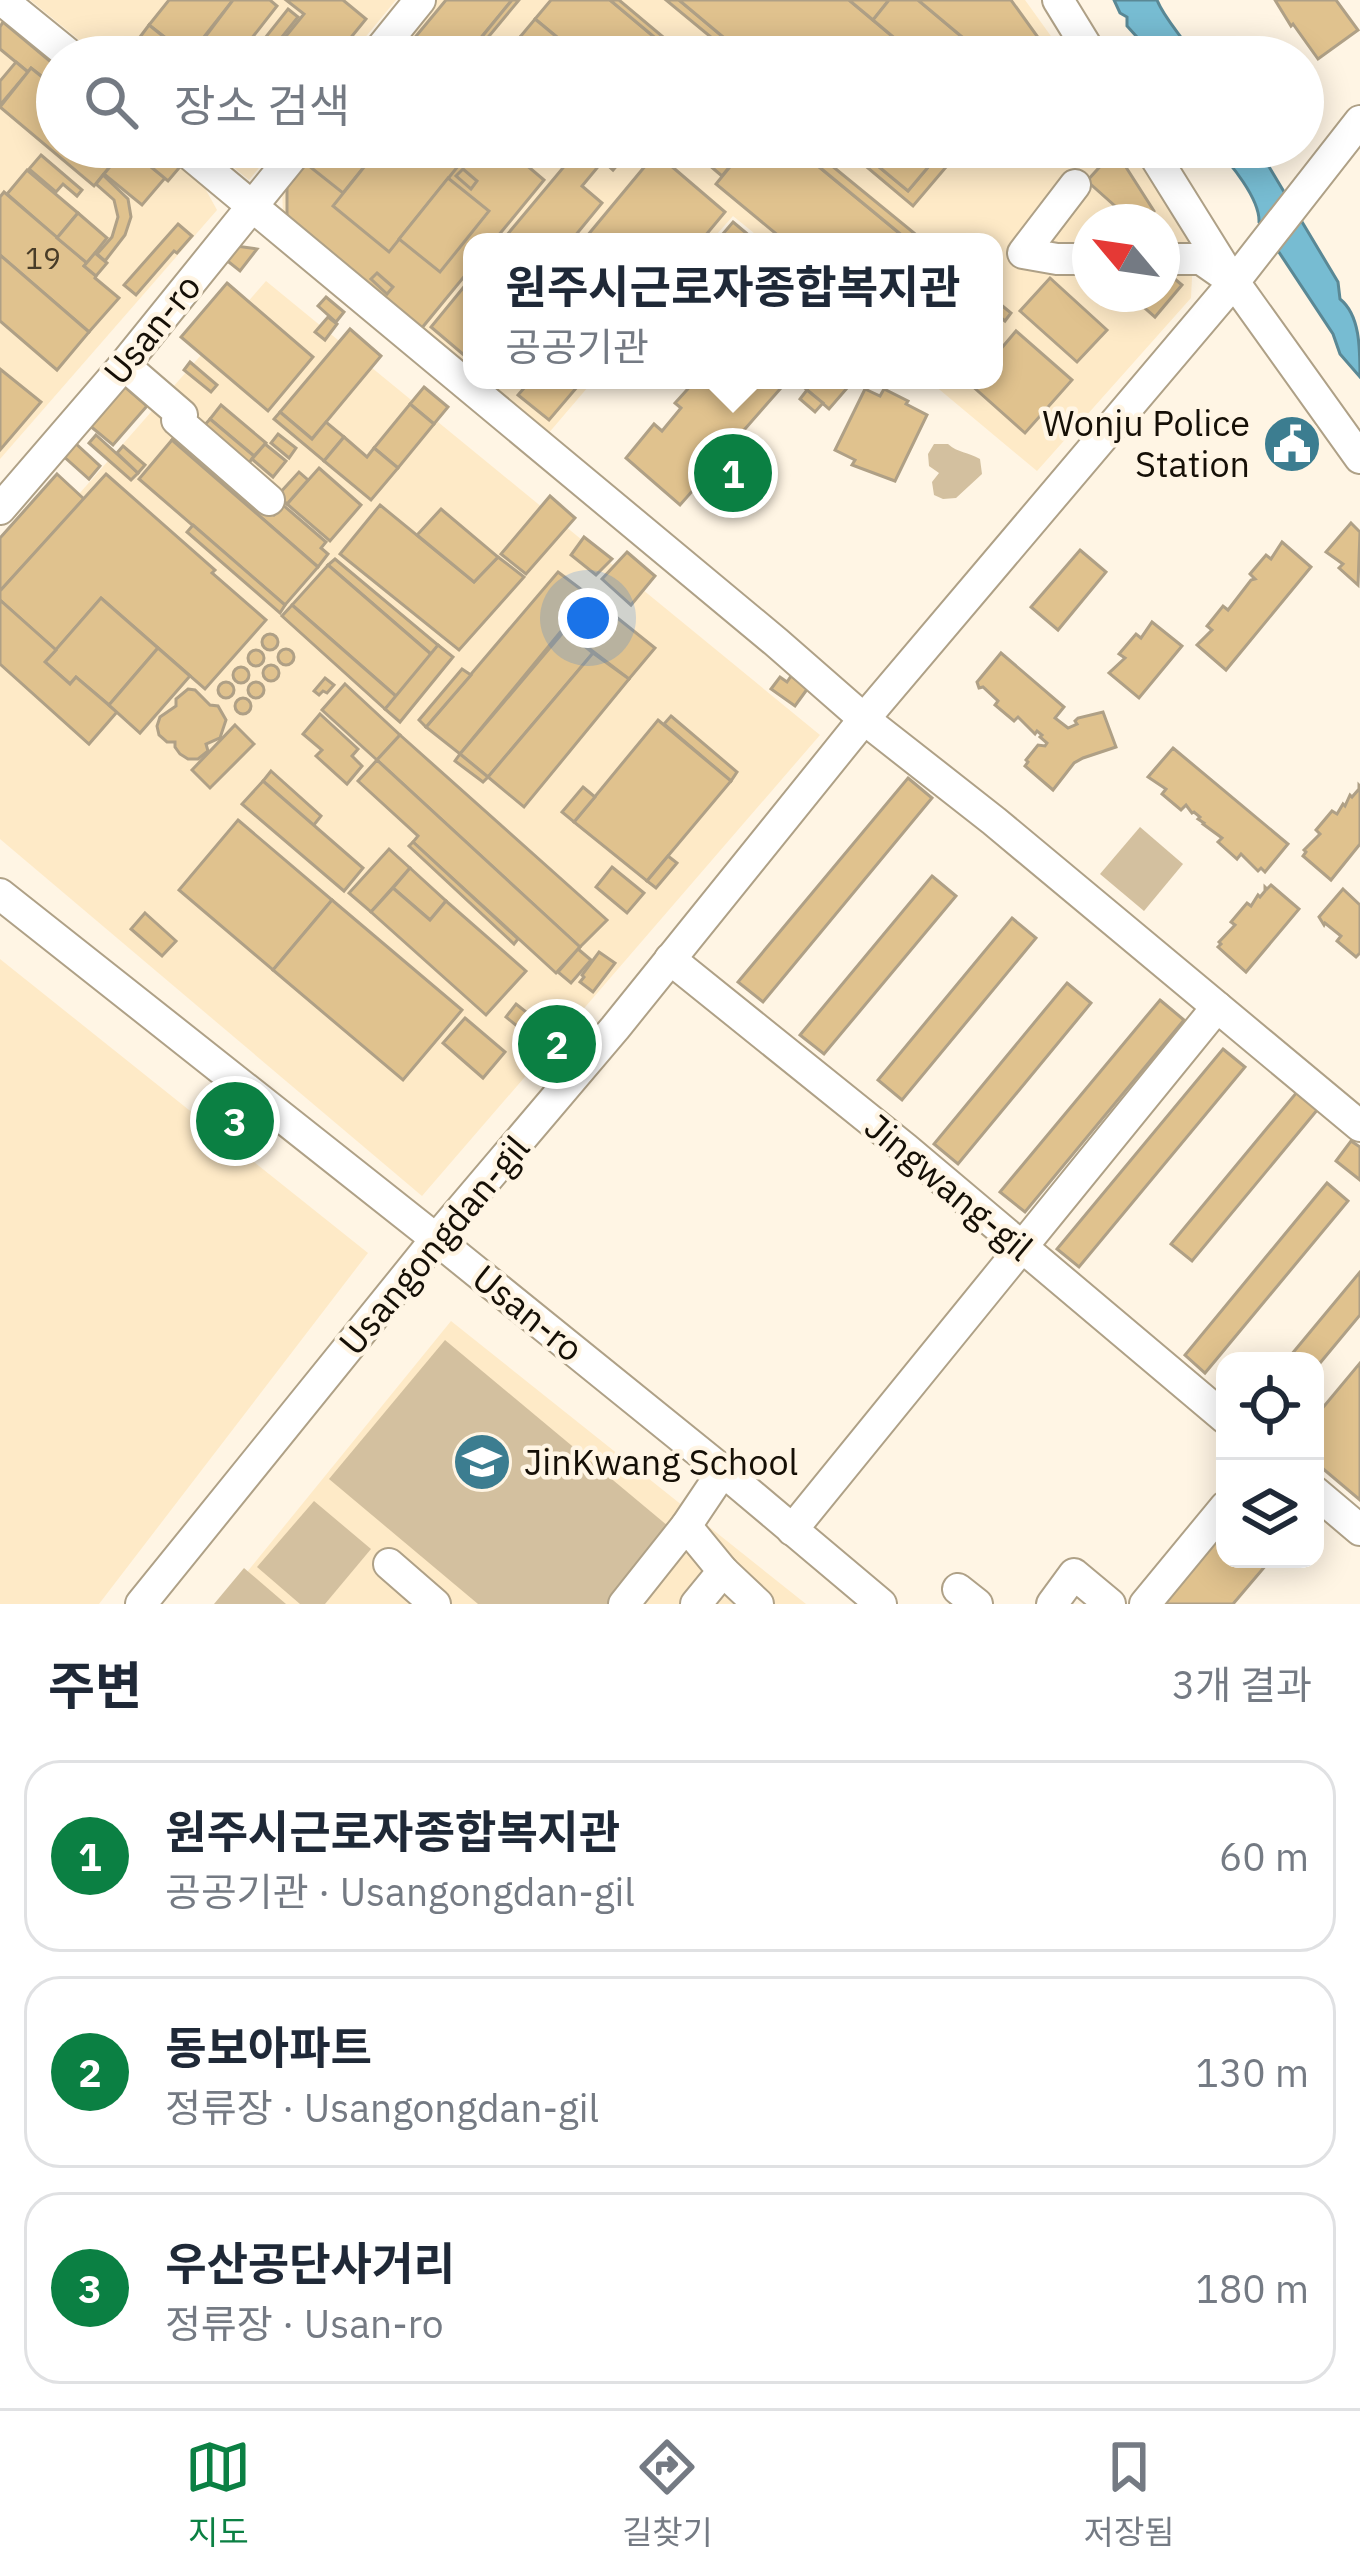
<!DOCTYPE html>
<html lang="ko">
<meta charset="utf-8">
<style>
:root{--surface:#fff;--page:#f2f2f3;--text:#1f2937;--muted:#747a83;--line:#e0e1e3;--accent:#0b8043}
body{margin:0;font-family:"IBM Plex Sans","Noto Sans KR",sans-serif;background:var(--page);color:var(--text)}
.controls{position:absolute;right:36px;bottom:36px;display:grid;overflow:hidden;border-radius:24px;box-shadow:0 6px 30px #0003}
.controls button{width:108px;height:108px;display:grid;place-items:center;padding:0;border:0;border-bottom:3px solid var(--line);background:var(--surface);color:var(--text);font:60px sans-serif}
.compass{position:absolute;left:1072px;top:204px;width:108px;height:108px;border-radius:50%;background:var(--surface);box-shadow:0 6px 30px #0003;rotate:299deg}
.you{position:absolute;left:588px;top:618px;width:42px;height:42px;margin:-30px;border:9px solid #fff;border-radius:50%;background:#1a73e8;box-shadow:0 0 0 18px #1a73e833}
.badge{display:grid;place-items:center;width:78px;height:78px;border-radius:50%;background:var(--accent);color:#fff;font-size:39px;font-weight:700}
.pin{position:absolute;translate:-50% -50%;border:6px solid #fff;box-shadow:0 3px 12px #0006}
.popup{position:absolute;left:463px;top:233px;width:540px;height:156px;box-sizing:border-box;display:grid;place-content:center;border-radius:24px;background:var(--surface);filter:drop-shadow(0 3px 9px #0005);font-size:39px;white-space:nowrap;color:var(--muted)}
.popup b{font-size:45px;color:var(--text)}
.popup::after{content:'';position:absolute;left:50%;top:100%;margin-left:-24px;border:24px solid transparent;border-top-color:var(--surface)}
.list{margin:0;padding:0;list-style:none}
h2{display:flex;justify-content:space-between;align-items:center;height:156px;margin:0;padding:0 48px;font-size:51px}
h2 small{font-size:39px;font-weight:400;color:var(--muted)}
.list li{display:grid;grid-template-columns:78px 1fr auto;gap:36px;align-items:center;box-sizing:border-box;height:192px;margin:0 24px 24px;padding:0 24px;border:3px solid var(--line);border-radius:36px}
.list b{display:block;font-size:45px;white-space:nowrap}
.list p{margin:0;font-size:39px;white-space:nowrap;color:var(--muted)}
.list em{font-size:39px;font-style:normal;color:var(--muted)}
.icon{flex:none;width:66px;height:66px;fill:none;stroke:currentColor;stroke-width:2;stroke-linecap:round;stroke-linejoin:round}
.map{position:relative;flex:none;width:1360px;height:1604px;overflow:hidden}
.search{position:absolute;background:var(--surface);box-shadow:0 6px 30px #0003;left:36px;right:36px;top:36px;height:132px;display:flex;align-items:center;gap:30px;box-sizing:border-box;padding:0 42px;border-radius:66px;color:var(--muted);font-size:45px}
.sheet{height:804px;background:var(--surface)}
nav{display:flex;justify-content:space-around;align-items:center;box-sizing:border-box;height:168px;border-top:3px solid var(--line);background:var(--surface);font-size:33px;color:var(--muted)}
nav a{display:grid;justify-items:center;gap:6px}
nav .on{color:var(--accent)}
.map>svg:first-child{display:block}
.built{fill:#feeac7;fill-rule:evenodd}
.green{fill:#d3c09f}
.water{fill:#77bcd2;stroke:#5a8895;stroke-width:3}
.building{fill:#e0c28e;stroke:#afa086;stroke-width:3}
.lines{fill:none;stroke-linecap:round;stroke-linejoin:round}
.minor-casing{stroke:#afa187;stroke-width:34}
.minor{stroke:#fff;stroke-width:30}
.labels{text-anchor:middle;stroke-width:9;stroke-linejoin:round;paint-order:stroke}
.number-label{font-size:30px;fill:#483c28}
.street-label{font-size:36px;fill:#150f06;stroke:#fff5e4}
.poi-label{font-size:36px;fill:#150f06;stroke:#fff5e4;text-anchor:end}
</style>
<div class="map">
<svg width="1360" height="1604" viewBox="0 0 1360 1604">
<rect width="100%" height="100%" fill="#fff5e4"/>
<g class="built">
<polygon points="30,0 396,0 349,57 100,57"/>
<polygon points="434,0 1025,0 1066,57 387,57"/>
<polygon points="0,14 57,61 57,147 160,147 201,181 217,210 0,459"/>
<polygon points="209,147 276,147 249,180"/>
<path d="M313,147H1130L1194,237L1191,298L1037,471L928,380H994V242H765L733,216L710,242H472V373L283,218L282,184ZM1090,222H1162V294H1090Z"/>
<polygon points="266,281 820,735 422,1196 0,839 0,584"/>
<polygon points="480,380 594,380 547,435"/>
<polygon points="0,959 368,1253 99,1604 0,1604"/>
<polygon points="451,1321 806,1604 221,1604"/>
</g>
<g class="green">
<path d="M934,444H948C958,453 968,452 980,459L982,474L956,498L943,499L934,495L932,482L939,473L929,466L928,454Z"/>
<polygon points="1140,827 1183,864 1144,911 1100,874"/>
<polygon points="445,1340 674,1531 613,1604 478,1604 329,1479"/>
<polygon points="314,1501 371,1549 325,1604 300,1604 257,1567"/>
<polygon points="244,1568 286,1604 214,1604"/>
</g>
<g class="water">
<path d="M1114,0H1157C1165,20 1184,38 1194,57H1155L1127,26V17L1120,13Z"/>
<path d="M1214,147H1255L1268,165L1338,282L1340,299C1360,315 1360,348 1360,377L1340,354L1333,334L1259,222C1260,199 1230,162 1214,147Z"/>
</g>
<g class="building">
<polygon points="169,0 233,0 189,56 149,25"/>
<polygon points="233,0 270,0 277,6 237,57 190,57"/>
<polygon points="286,0 343,0 366,19 335,57 269,57 304,14"/>
<polygon points="446,0 512,0 465,57 407,57 402,53"/>
<polygon points="512,0 519,0 480,47 476,44"/>
<polygon points="551,0 610,0 678,57 581,57 535,19"/>
<polygon points="610,0 619,0 687,57 678,57"/>
<polygon points="666,0 679,0 747,57 735,57"/>
<polygon points="679,0 849,0 917,57 747,57"/>
<polygon points="849,0 889,0 873,20"/>
<polygon points="889,0 918,0 986,57 917,57 873,20"/>
<polygon points="918,0 1011,0 1037,36 1020,57 986,57"/>
<polygon points="1275,0 1336,0 1358,30 1318,59 1293,24 1291,26"/>
<polygon points="288,9 298,17 266,57 250,57"/>
<polygon points="535,19 581,57 545,57 520,37"/>
<polygon points="3,22 57,67 57,71 48,81 31,68 28,72 0,49 0,27"/>
<polygon points="149,25 189,57 105,57 116,43 128,53"/>
<polygon points="520,37 545,57 503,57"/>
<polygon points="16,62 28,72 0,105 0,81"/>
<polygon points="31,68 57,89 57,147 126,147 94,186 0,107"/>
<polygon points="126,147 165,178 142,205 104,174"/>
<polygon points="127,147 154,147 179,168 168,181"/>
<polygon points="317,147 505,147 544,180 493,242 472,242 472,267 421,329 287,216 287,184"/>
<polygon points="323,147 380,147 343,193 309,166"/>
<polygon points="380,147 447,147 463,160 389,252 333,206"/>
<polygon points="447,147 486,147 471,166"/>
<polygon points="531,147 560,147 546,163 530,149"/>
<polygon points="588,147 633,147 613,170"/>
<polygon points="688,147 746,147 722,176"/>
<polygon points="746,147 795,147 910,242 786,242 716,184"/>
<polygon points="795,147 809,147 925,242 910,242"/>
<polygon points="843,147 855,147 908,191 945,147 963,147 913,206"/>
<polygon points="855,147 945,147 908,191"/>
<polygon points="1115,150 1154,211 1143,222 1133,222 1087,181"/>
<polygon points="577,151 597,168 582,186 602,203 570,242 501,242"/>
<polygon points="656,153 725,212 700,242 582,242"/>
<polygon points="41,155 82,190 77,196 63,184 56,192 29,169"/>
<polygon points="463,169 477,181 471,189 456,176"/>
<polygon points="27,170 78,213 57,238 7,194"/>
<polygon points="103,175 128,199 131,217 125,235 105,261 97,254 112,237 118,217 114,200 96,184"/>
<polygon points="448,178 489,211 440,272 399,239"/>
<polygon points="4,192 87,263 84,266 96,276 95,278 119,298 89,332 0,255 0,197"/>
<polygon points="78,213 107,238 87,263 57,238"/>
<polygon points="733,222 757,242 716,242"/>
<polygon points="178,224 192,236 177,253 174,251 136,295 124,285"/>
<polygon points="236,246 257,249 240,271 225,259"/>
<polygon points="95,253 107,263 96,276 84,266"/>
<polygon points="0,255 89,332 57,370 0,321"/>
<polygon points="1164,270 1182,285 1155,317 1137,301 1143,294 1162,294"/>
<polygon points="377,273 393,287 387,294 371,279"/>
<polygon points="472,277 472,359 471,361 431,327"/>
<polygon points="1050,278 1107,330 1077,362 1020,311"/>
<polygon points="227,283 313,357 268,411 181,337"/>
<polygon points="326,297 344,312 336,322 318,306"/>
<polygon points="994,299 1011,313 1005,321 994,312"/>
<polygon points="328,317 337,324 325,340 315,332"/>
<polygon points="350,329 381,356 312,439 280,412"/>
<polygon points="1016,331 1072,380 1025,433 970,384 974,380 994,380 994,357"/>
<polygon points="190,362 217,385 211,392 184,370"/>
<polygon points="0,369 41,402 0,450"/>
<polygon points="531,380 583,380 549,420 518,395"/>
<polygon points="696,380 788,380 730,446 736,451 714,477 709,472 680,505 626,458 654,424 662,431 681,408 675,403"/>
<polygon points="801,380 854,380 829,409 799,383"/>
<polygon points="124,386 147,406 113,445 89,425"/>
<polygon points="424,387 448,407 434,424 410,404"/>
<polygon points="865,389 880,396 884,389 908,401 906,404 927,415 895,481 852,465 855,460 835,450"/>
<polygon points="807,390 823,403 815,412 800,399"/>
<polygon points="410,404 434,424 398,468 374,448"/>
<polygon points="221,405 266,443 254,456 210,419"/>
<polygon points="280,412 312,439 326,422 344,437 324,461 274,419"/>
<polygon points="210,419 254,456 246,467 201,429"/>
<polygon points="180,432 274,515 283,505 326,542 321,548 328,554 318,567 172,440"/>
<polygon points="278,434 296,448 289,458 271,443"/>
<polygon points="96,435 138,473 131,480 89,443"/>
<polygon points="344,437 367,457 374,448 398,468 371,500 324,461"/>
<polygon points="172,440 318,567 285,605 139,479"/>
<polygon points="74,442 100,466 89,479 62,455"/>
<polygon points="265,444 286,461 273,477 252,459"/>
<polygon points="123,446 145,465 138,473 117,453"/>
<polygon points="319,468 361,505 330,541 287,504"/>
<polygon points="299,472 308,480 287,504 278,495"/>
<polygon points="57,474 84,499 0,591 0,538"/>
<polygon points="106,474 215,570 212,573 266,620 205,689 101,598 56,650 0,600 0,591"/>
<polygon points="550,496 575,518 526,574 501,554"/>
<polygon points="380,505 474,582 498,557 524,577 459,650 340,554"/>
<polygon points="441,509 498,557 474,582 417,535"/>
<polygon points="1351,523 1360,532 1358,585 1339,568 1343,564 1326,552"/>
<polygon points="193,525 285,605 280,613 187,532"/>
<polygon points="584,537 612,559 596,575 571,555"/>
<polygon points="1282,542 1311,567 1226,670 1197,645 1212,630 1207,626 1223,606 1228,610 1251,580 1255,579 1250,574 1266,555 1271,559"/>
<polygon points="1080,550 1106,572 1058,630 1031,607"/>
<polygon points="627,552 655,576 631,605 602,579"/>
<polygon points="335,559 438,645 432,655 328,565"/>
<polygon points="328,565 432,655 397,697 292,605"/>
<polygon points="558,572 590,596 460,754 426,727"/>
<polygon points="590,596 655,648 629,679 565,630"/>
<polygon points="101,598 158,648 109,705 76,677 70,684 45,662"/>
<polygon points="0,600 56,650 45,662 70,684 76,677 117,712 89,744 0,664"/>
<polygon points="292,605 397,697 385,709 282,616"/>
<polygon points="1152,622 1182,646 1139,698 1109,673 1125,658 1119,654 1136,634 1141,638"/>
<polygon points="565,630 593,653 488,777 460,754"/>
<circle cx="270" cy="642" r="8"/>
<polygon points="438,645 453,657 400,722 385,709"/>
<polygon points="158,648 190,676 140,733 109,705"/>
<circle cx="286" cy="657" r="8"/>
<circle cx="256" cy="658" r="8"/>
<polygon points="593,653 629,679 524,807 488,777"/>
<polygon points="1001,653 1064,707 1055,718 1068,728 1077,724 1075,721 1078,718 1103,712 1116,747 1083,758 1074,763 1053,790 1025,766 1028,762 1026,760 1038,745 1045,746 1047,743 1040,737 1042,735 1037,731 1035,734 1018,717 1014,721 995,705 998,701 983,687 979,688 977,682"/>
<circle cx="271" cy="673" r="8"/>
<circle cx="241" cy="675" r="8"/>
<polygon points="462,669 471,675 426,727 419,720"/>
<polygon points="791,676 808,688 795,706 771,689 780,677 787,682"/>
<polygon points="325,678 334,685 327,693 323,691 319,695 314,691"/>
<circle cx="226" cy="690" r="8"/>
<circle cx="256" cy="690" r="8"/>
<polygon points="345,684 400,735 377,760 322,710"/>
<polygon points="188,689 195,690 210,705 218,706 226,720 220,738 206,744 208,751 198,759 188,759 180,754 175,747 175,742 167,742 159,735 157,726 160,717 176,706 176,699"/>
<circle cx="243" cy="706" r="8"/>
<polygon points="320,714 358,749 352,756 362,766 347,784 316,756 322,750 303,734"/>
<polygon points="671,716 737,772 731,781 664,724"/>
<polygon points="658,720 731,781 647,881 574,822"/>
<polygon points="235,725 254,744 210,788 192,770"/>
<polygon points="400,735 607,920 580,947 377,760"/>
<polygon points="1173,748 1288,844 1265,872 1261,868 1258,871 1241,854 1237,859 1218,842 1222,838 1203,824 1204,823 1198,819 1200,817 1194,812 1192,813 1186,805 1181,810 1162,794 1166,789 1148,777"/>
<polygon points="460,754 488,777 483,782 455,761"/>
<polygon points="377,760 580,947 556,973 413,842 418,836 358,781"/>
<polygon points="271,771 321,816 313,826 263,781"/>
<polygon points="908,778 932,798 763,1002 738,982"/>
<polygon points="263,781 363,868 344,891 242,804"/>
<polygon points="1359,785 1360,786 1360,844 1331,880 1303,856 1306,852 1304,850 1320,834 1316,830 1332,811 1337,814 1343,804 1345,806 1350,795 1352,797 1359,789"/>
<polygon points="583,787 595,797 574,822 562,812"/>
<polygon points="238,820 332,900 273,970 179,890"/>
<polygon points="413,842 518,939 514,944 409,846"/>
<polygon points="389,849 410,868 371,912 349,893"/>
<polygon points="668,856 677,863 656,888 647,881"/>
<polygon points="612,867 644,893 627,913 596,887"/>
<polygon points="410,868 446,901 430,920 393,888"/>
<polygon points="932,876 956,896 824,1054 800,1035"/>
<polygon points="1271,885 1299,909 1246,972 1218,947 1221,944 1219,942 1235,925 1231,922 1247,903 1251,906 1258,895 1260,897 1265,891 1265,887 1267,889"/>
<polygon points="393,888 430,920 446,901 526,971 486,1015 371,912"/>
<polygon points="1343,889 1360,905 1360,953 1356,957 1337,941 1341,936 1325,923 1324,925 1319,917"/>
<polygon points="332,900 462,1010 403,1080 273,970"/>
<polygon points="145,913 176,941 162,956 131,929"/>
<polygon points="1012,918 1036,938 902,1100 878,1080"/>
<polygon points="578,949 591,960 571,983 558,972"/>
<polygon points="599,952 615,963 593,992 580,982 584,977 582,975"/>
<polygon points="1067,983 1091,1003 958,1164 934,1144"/>
<polygon points="1160,1000 1184,1020 1025,1212 1000,1192"/>
<polygon points="516,1004 540,1023 529,1036 506,1017"/>
<polygon points="465,1018 505,1052 483,1078 443,1043"/>
<polygon points="1223,1049 1245,1067 1079,1267 1057,1249"/>
<polygon points="1297,1092 1318,1109 1192,1261 1171,1244"/>
<polygon points="1351,1141 1360,1147 1360,1180 1336,1161"/>
<polygon points="1327,1183 1348,1201 1205,1373 1185,1355"/>
<polygon points="1360,1272 1360,1315 1315,1369 1315,1361 1286,1361"/>
<polygon points="1360,1363 1360,1500 1315,1462 1315,1417"/>
<polygon points="1225,1529 1225,1559 1261,1559 1267,1564 1233,1604 1160,1604"/>
</g>
<g class="lines">
<g class="minor-casing">
<g id="minor">
<polyline points="2,0 72,57"/>
<polyline points="1058,0 1093,57"/>
<polyline points="374,57 420,0"/>
<polyline points="181,147 776,642 864,719 994,821 1360,1126"/>
<polyline points="1149,147 1225,269"/>
<polyline points="1075,185 1023,253 1057,259 1090,259"/>
<polyline points="1162,259 1201,259 1234,282 1360,458"/>
<polyline points="124,365 182,415 177,420 269,500"/>
<polyline points="0,509 124,365 300,147"/>
<polyline points="0,894 436,1239 723,1471 881,1604"/>
<polyline points="670,959 906,1149 1225,1418"/>
<polyline points="1315,1492 1360,1530"/>
<polyline points="686,1526 723,1471"/>
<polyline points="792,1530 1217,1007"/>
<polyline points="389,1564 435,1604"/>
<polyline points="958,1589 977,1604"/>
<polyline points="141,1604 436,1239 615,1028 864,719 1234,282 1360,121"/>
<polyline points="624,1604 686,1526 723,1571 758,1604"/>
<polyline points="696,1604 723,1571"/>
<polyline points="1052,1604 1074,1574 1110,1604"/>
<polyline points="1145,1604 1225,1507"/>
</g>
</g>
<use href="#minor" class="minor"/>
</g>
<defs>
<g id="civic-disc" transform="scale(3)"><circle r="9.5" fill="#3c7d90" stroke="#fff5e4"/><path d="M-.6-6.5H3V-4.5H.6V-3L4-1V1h2V6H-6V1h2V-1L-.6-3ZM-1.2 2.5V6h2.4V2.5Z" fill="#fff"/></g>
<g id="school-disc" transform="scale(3)"><circle r="9.5" fill="#3c7d90" stroke="#fff5e4"/><path d="M0-5L7-2L0 1L-7-2ZM-4 1L0 2.5L4 1V4Q0 6-4 4Z" fill="#fff"/></g>
</defs>
<g fill-rule="evenodd">
<use href="#civic-disc" x="1292" y="444"/>
<use href="#school-disc" x="482" y="1462"/>
</g>
<g class="labels">
<g class="number-label">
<text x="43" y="269">19</text>
</g>
<g class="street-label">
<text transform="translate(152 329) rotate(-51)" y="13">Usan-ro</text>
<text transform="translate(949 1187) rotate(40)" y="13">Jingwang-gil</text>
<text transform="translate(434 1245) rotate(-50)" y="13">Usangongdan-gil</text>
<text transform="translate(528 1313) rotate(39)" y="13">Usan-ro</text>
</g>
<g class="poi-label">
<text x="1250" y="436">Wonju Police<tspan x="1250" dy="41">Station</tspan></text>
<text x="524" y="1475" text-anchor="start">JinKwang School</text>
</g>
</g>
</svg>
<div class="controls">
<button><svg class="icon" aria-label="locate" viewBox="0 0 24 24"><circle cx="12" cy="12" r="6"/><path d="M12 2v4M12 18v4M2 12h4M18 12h4"/></svg></button>
<button><svg class="icon" aria-label="layers" viewBox="0 0 24 24"><path d="M12 4l9 5-9 5-9-5zM3 14l9 5 9-5"/></svg></button>
</div>
<svg class="compass" viewBox="-18 -18 36 36"><path d="M0-13l5 13h-10z" fill="#e53935"/><path d="M0 13l5-13h-10z" fill="#747a83"/></svg>
<div class="you"></div>
<div class="pin badge" style="left:733px;top:473px">1</div>
<div class="popup"><b>원주시근로자종합복지관</b>공공기관</div>
<div class="pin badge" style="left:557px;top:1044px">2</div>
<div class="pin badge" style="left:235px;top:1121px">3</div>
<div class="search"><svg class="icon" aria-label="search" viewBox="0 0 24 24"><circle cx="10" cy="10" r="6"/><path d="M15 15l6 6"/></svg>장소 검색</div>
</div>
<section class="sheet">
<h2>주변<small>3개 결과</small></h2>
<ul class="list">
<li><span class="badge">1</span><div><b>원주시근로자종합복지관</b><p>공공기관 · Usangongdan-gil</p></div><em>60 m</em></li>
<li><span class="badge">2</span><div><b>동보아파트</b><p>정류장 · Usangongdan-gil</p></div><em>130 m</em></li>
<li><span class="badge">3</span><div><b>우산공단사거리</b><p>정류장 · Usan-ro</p></div><em>180 m</em></li>
</ul>
</section>
<nav>
<a class="on"><svg class="icon" aria-label="map" viewBox="0 0 24 24"><path d="M3 6l6-2 6 2 6-2v14l-6 2-6-2-6 2zM9 4v14M15 6v14"/></svg>지도</a>
<a><svg class="icon" aria-label="directions" viewBox="0 0 24 24"><path d="M12 3l9 9-9 9-9-9zM9 14v-3h6M13 9l2 2-2 2"/></svg>길찾기</a>
<a><svg class="icon" aria-label="saved" viewBox="0 0 24 24"><path d="M7 4h10v16l-5-4-5 4z"/></svg>저장됨</a>
</nav>
